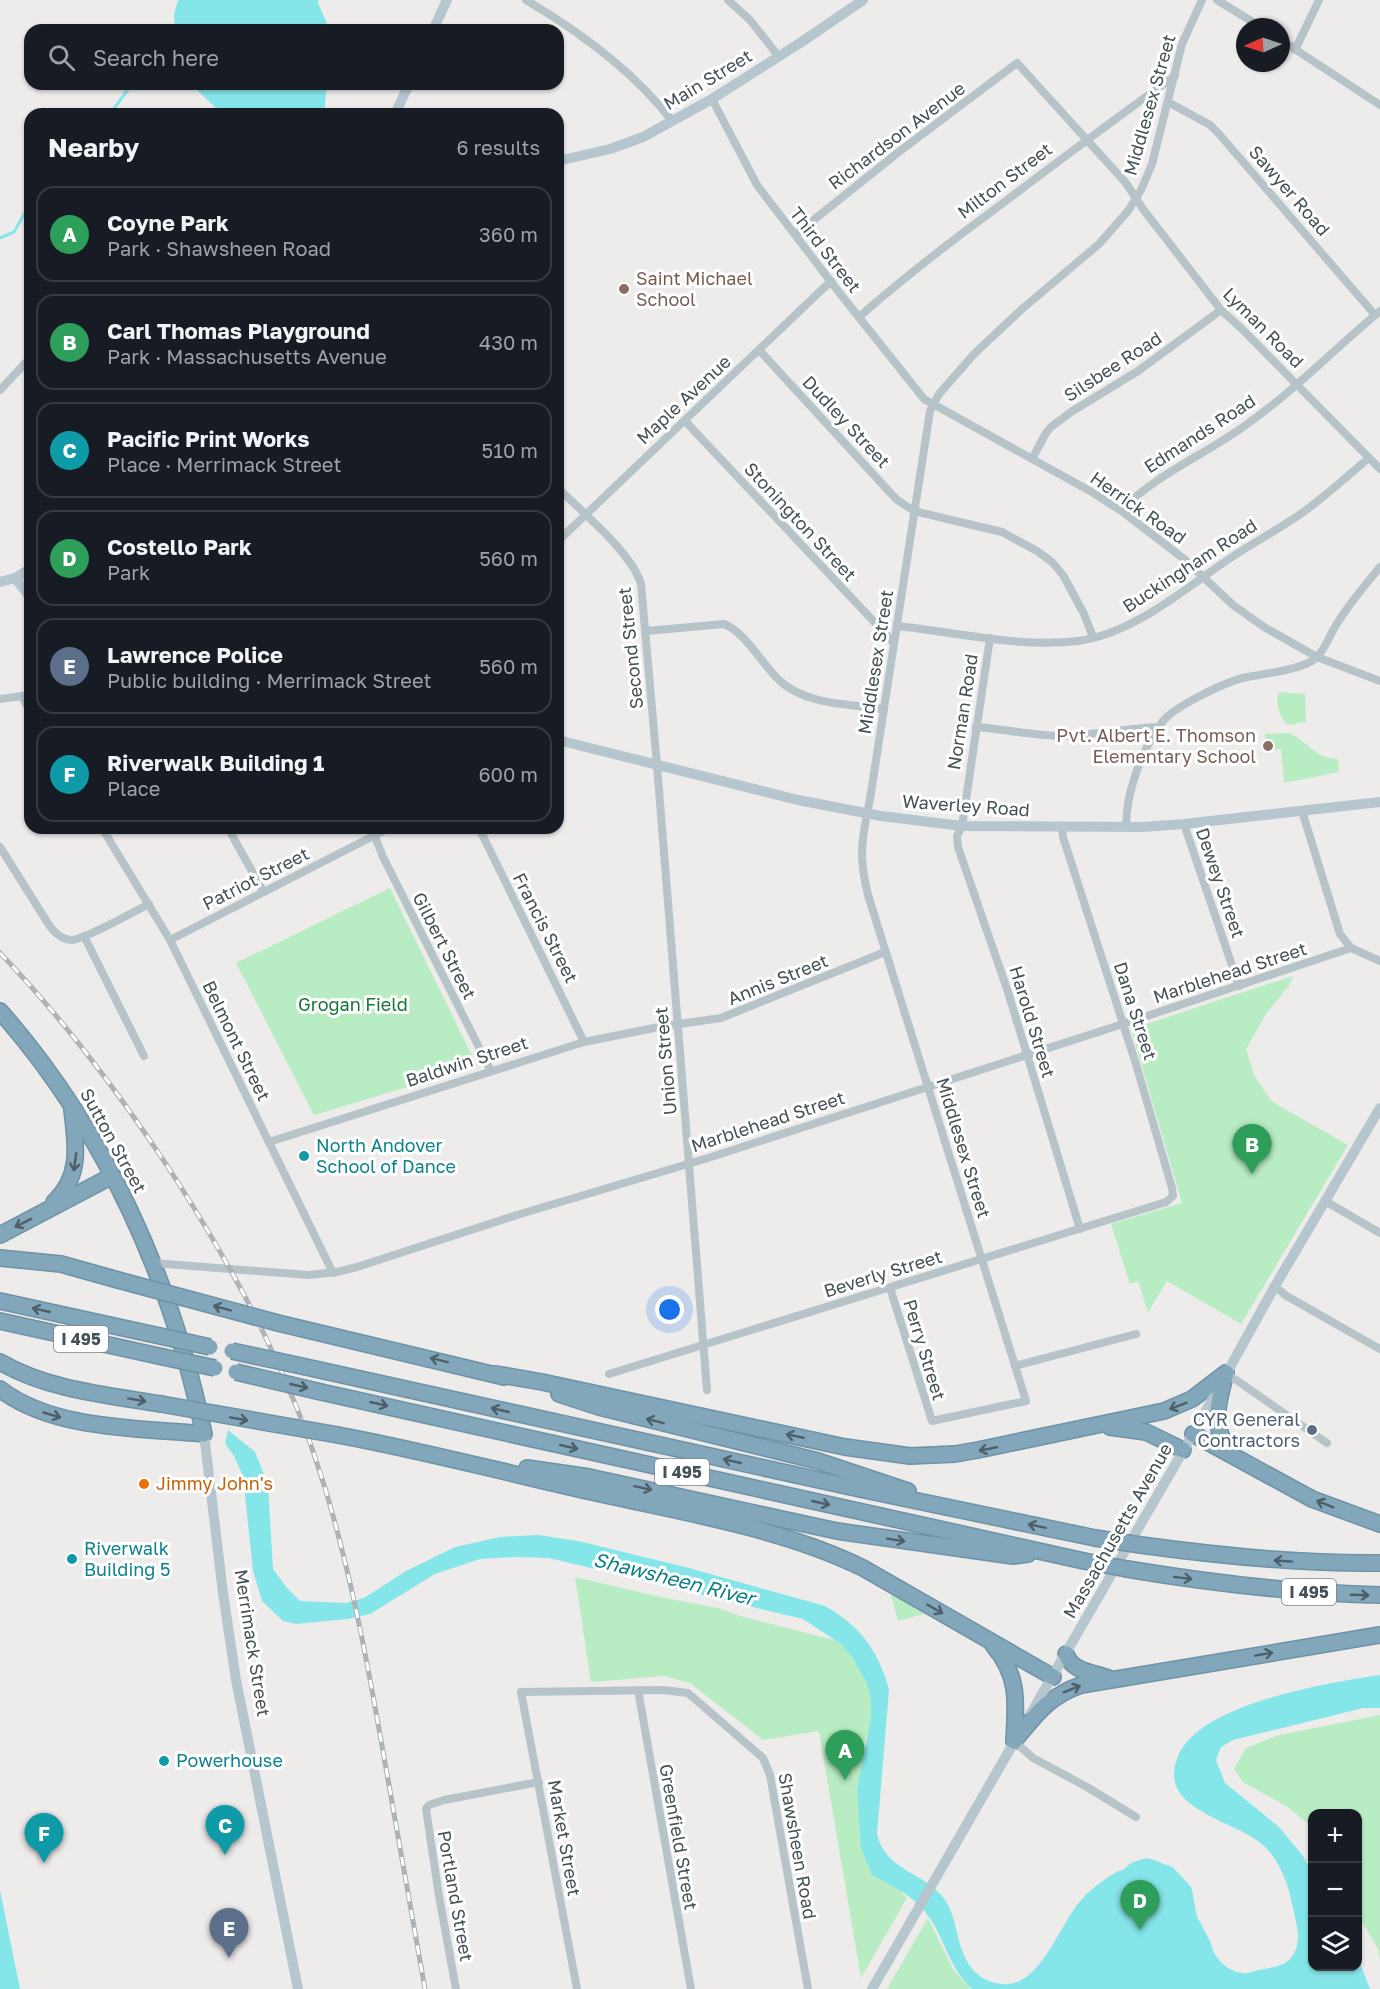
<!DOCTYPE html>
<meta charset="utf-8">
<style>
:root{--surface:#171b24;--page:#242831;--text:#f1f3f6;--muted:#9ea1a6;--line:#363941;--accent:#1a8ed9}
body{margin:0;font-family:"Golos Text",sans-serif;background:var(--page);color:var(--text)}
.controls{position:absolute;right:18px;bottom:18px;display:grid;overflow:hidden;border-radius:12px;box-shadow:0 2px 4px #0004}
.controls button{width:54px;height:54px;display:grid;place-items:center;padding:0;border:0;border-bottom:2px solid var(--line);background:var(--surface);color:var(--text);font:30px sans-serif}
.compass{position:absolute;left:1236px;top:18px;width:54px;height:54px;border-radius:50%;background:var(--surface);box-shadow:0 2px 4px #0004;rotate:267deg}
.you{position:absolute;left:670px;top:1310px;width:21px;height:21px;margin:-15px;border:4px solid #fff;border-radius:50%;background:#1a73e8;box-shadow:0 0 0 9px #1a73e833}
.badge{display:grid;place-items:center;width:39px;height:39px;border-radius:50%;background:var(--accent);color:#fff;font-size:20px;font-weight:700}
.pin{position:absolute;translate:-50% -50px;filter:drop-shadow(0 2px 3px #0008)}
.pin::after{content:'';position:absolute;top:32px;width:21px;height:18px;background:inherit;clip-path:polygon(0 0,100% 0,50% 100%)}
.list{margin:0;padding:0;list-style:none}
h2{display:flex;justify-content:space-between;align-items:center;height:78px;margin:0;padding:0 24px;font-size:26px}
h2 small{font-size:20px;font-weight:400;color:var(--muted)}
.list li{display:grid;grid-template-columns:39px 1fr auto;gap:18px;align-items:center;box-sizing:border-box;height:96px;margin:0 12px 12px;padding:0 12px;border:2px solid var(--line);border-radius:18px}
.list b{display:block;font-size:22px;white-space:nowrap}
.list p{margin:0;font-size:20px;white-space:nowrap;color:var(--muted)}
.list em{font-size:20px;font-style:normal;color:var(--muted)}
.icon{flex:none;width:33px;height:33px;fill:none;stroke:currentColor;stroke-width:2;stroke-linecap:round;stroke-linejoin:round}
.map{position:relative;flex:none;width:1380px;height:1989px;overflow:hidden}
.search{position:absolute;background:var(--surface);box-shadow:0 2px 4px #0004;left:24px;top:24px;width:540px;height:66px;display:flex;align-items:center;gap:15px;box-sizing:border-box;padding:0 21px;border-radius:18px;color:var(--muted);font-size:22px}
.panel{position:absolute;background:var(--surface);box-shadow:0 2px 4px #0004;left:24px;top:108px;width:540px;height:726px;border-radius:18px}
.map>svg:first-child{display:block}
.green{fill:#b8edc3}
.water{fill:#85e6ea}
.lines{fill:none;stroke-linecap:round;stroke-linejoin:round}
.stream{stroke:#85e6ea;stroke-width:3}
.river{stroke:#85e6ea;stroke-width:16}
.highway-casing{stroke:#6e92a6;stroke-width:18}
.street{stroke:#b6c3c8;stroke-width:8}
.secondary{stroke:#b6c6ce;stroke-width:10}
.highway{stroke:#82a7bb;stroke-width:15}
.rail-casing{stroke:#adb2b6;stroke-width:5}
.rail{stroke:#fff;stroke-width:3;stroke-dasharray:9;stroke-linecap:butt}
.highway-bridge-casing{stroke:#6e92a6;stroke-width:18;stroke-linecap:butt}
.highway-bridge{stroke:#82a7bb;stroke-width:15}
.oneway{stroke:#4d5f67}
.education-dot{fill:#8d6e63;stroke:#fff;stroke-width:2}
.culture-dot{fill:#0f9aa8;stroke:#fff;stroke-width:2}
.service-dot{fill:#5c6f8a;stroke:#fff;stroke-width:2}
.food-dot{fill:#e8710a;stroke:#fff;stroke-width:2}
.labels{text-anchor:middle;stroke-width:6;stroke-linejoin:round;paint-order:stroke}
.shield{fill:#fff;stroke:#7c868a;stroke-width:1.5}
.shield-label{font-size:16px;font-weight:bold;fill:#445258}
.street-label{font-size:18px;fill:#445258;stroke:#fff}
.education-label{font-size:18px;fill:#785e54;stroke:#fff;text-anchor:start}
.park-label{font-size:18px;fill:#177736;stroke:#fff}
.culture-label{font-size:18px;fill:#0d838f;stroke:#fff;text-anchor:start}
.service-label{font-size:18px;fill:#4e5e75;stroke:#fff;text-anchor:end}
.food-label{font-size:18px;fill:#c56008;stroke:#fff;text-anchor:start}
.water-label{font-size:20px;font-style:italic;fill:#0e8085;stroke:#fff}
</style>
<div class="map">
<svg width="1380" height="1989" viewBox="0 0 1380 1989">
<rect width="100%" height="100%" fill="#eeebeb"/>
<g class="green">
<path d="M1279,692L1305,694L1306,722L1296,723V725L1286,724C1279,713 1275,705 1279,692Z"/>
<path d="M1288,733C1308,740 1314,759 1338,759L1339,772L1284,783L1281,749L1267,750L1268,742L1264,734Z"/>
<polygon points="390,888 477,1066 314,1115 236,963"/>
<polygon points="1293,976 1290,984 1266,1014 1246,1049 1254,1075 1271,1101 1348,1145 1241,1324 1167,1281 1148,1313 1138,1281 1130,1284 1111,1224 1182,1203 1131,1029"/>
<polygon points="575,1577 665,1598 719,1608 740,1616 834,1640 842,1644 876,1684 872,1725 865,1739 863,1754 881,1870 907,1898 861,1978 819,1731 763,1740 690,1683 664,1676 591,1682"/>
<polygon points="894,1595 924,1614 898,1621 891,1596"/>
<polygon points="1380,1715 1380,1960 1378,1949 1358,1915 1358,1814 1312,1814 1312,1827 1286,1806 1243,1782 1234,1769 1246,1748 1279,1735"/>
<polygon points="928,1918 953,1969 971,1989 887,1989"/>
</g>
<g class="water">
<polygon points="178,0 319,0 318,3 330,30 175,30 174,14"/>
<polygon points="194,84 327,84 324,114 222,114 198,91"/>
<path d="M228,1430L255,1452L268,1484L273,1569L287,1588L300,1601L346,1603L364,1598L406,1571L455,1547L500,1537L538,1535L578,1541L689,1568L825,1606C860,1626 879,1651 889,1690L877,1834C886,1874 931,1872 948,1905C959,1926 956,1950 974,1971C981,1979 992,1983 1002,1984C1041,1989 1060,1920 1084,1897C1090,1890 1111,1874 1119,1871C1125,1869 1135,1869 1141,1868C1172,1868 1198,1917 1210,1941C1212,1946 1213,1952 1216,1956C1221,1964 1233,1973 1243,1973C1247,1974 1254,1971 1259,1970C1268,1968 1282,1967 1289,1960C1302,1947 1298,1928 1294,1913C1289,1887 1281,1858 1258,1841C1238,1826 1187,1812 1177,1788C1172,1778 1174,1766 1178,1756C1200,1703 1328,1683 1380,1675V1708H1363L1233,1740L1221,1747L1216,1760L1225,1783L1279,1827L1303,1856L1312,1872V1966H1358V1958L1370,1989H972C949,1967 947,1945 931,1920C917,1898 895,1887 872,1875L861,1848L857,1790L871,1718V1699L867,1683L852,1657L841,1644L803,1619L549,1558L516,1557L480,1559L435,1574L370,1614L348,1619L296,1624L283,1621L262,1601L253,1571L243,1476L234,1456L225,1443Z"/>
<polygon points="0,1890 20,1989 0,1989"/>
</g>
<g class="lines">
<g class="stream">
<polyline points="110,114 132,84"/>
<polyline points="0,238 14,232 30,204"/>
</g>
<polyline class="river" points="1122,1882 1135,1870 1147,1866 1168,1874 1184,1891 1190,1923"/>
<g class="highway-casing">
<g id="highway">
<path d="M0,1011C105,1130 172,1280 204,1434C140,1428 53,1430 0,1389"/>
<path d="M54,1202C82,1176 76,1144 72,1110"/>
<polyline points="0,1235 112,1176"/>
<polyline points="0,1258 61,1264 118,1280"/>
<polyline points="0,1301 160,1336"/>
<polyline points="0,1321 163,1357"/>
<polyline points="278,1323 504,1377"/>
<path d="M0,1362C48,1390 107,1395 161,1404"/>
<polyline points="306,1367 860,1489 1095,1538"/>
<path d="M1226,1373C1218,1402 1210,1427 1231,1452"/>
<polyline points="496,1374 542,1382 845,1447 910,1456 955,1454 978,1450 1164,1411 1192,1399 1226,1373"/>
<polyline points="321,1392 1084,1561"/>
<polyline points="559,1394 599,1407 818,1461 908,1491"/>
<polyline points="1110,1427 1146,1432 1183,1450"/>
<polyline points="1193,1434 1312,1499 1380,1524"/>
<path d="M338,1435C424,1451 507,1473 592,1492C680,1512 782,1528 863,1568L1053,1677"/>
<polyline points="527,1468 589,1477 837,1531 1013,1556 1028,1554"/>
<path d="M1141,1545C1221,1556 1299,1564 1380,1563"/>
<path d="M1127,1569C1211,1583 1295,1593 1380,1595"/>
<path d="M993,1645C1020,1676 1016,1704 1014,1741"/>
<path d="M1066,1654C1072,1672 1092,1672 1108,1678"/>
<path d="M1014,1741C1036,1715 1047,1697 1081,1685L1380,1635"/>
</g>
</g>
<g class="street">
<path d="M526,0C580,32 634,71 672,121"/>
<polyline points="728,0 750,20 779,57"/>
<polyline points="1217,0 1261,27"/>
<polyline points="1281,40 1380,105"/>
<polyline points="1295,50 1319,0"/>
<polyline points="712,99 757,185 838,291 924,399 1090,491 1123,512 1184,559 1233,605 1264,627 1317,657 1380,681"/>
<polyline points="1168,102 1210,125 1219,134 1375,315"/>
<polyline points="796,234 900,151 1017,63 1126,183 1143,209 1221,310 1242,329 1380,469"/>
<path d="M859,317C901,280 946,245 991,212C1052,166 1113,120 1175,76"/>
<polyline points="759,350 896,499 914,511 1002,532 1037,551 1052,562 1063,575 1084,614 1093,637"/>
<polyline points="0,390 30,358"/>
<polyline points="685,421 894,643"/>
<polyline points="1032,459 1046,433 1051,427 1071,412 1138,371 1221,310"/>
<path d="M558,488C582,512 632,553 641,584L657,765L707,1390"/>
<path d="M1121,510C1156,475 1202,456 1243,427C1292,393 1334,349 1380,311"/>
<polyline points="558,541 831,281"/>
<path d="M897,626C957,632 1017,648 1078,641C1133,634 1184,589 1229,559C1253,543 1279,529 1302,513C1326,496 1347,476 1369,458"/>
<path d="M646,631L724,624C745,632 762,664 779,680C805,705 849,704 884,709"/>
<polyline points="990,638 962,826 957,836 958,847 1008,992 1080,1229"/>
<polyline points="22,696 30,711"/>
<polyline points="0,699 30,695"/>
<path d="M976,727C1005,729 1034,736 1063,736C1096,735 1127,728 1160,727"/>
<polyline points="1302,811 1340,934 1351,948"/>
<polyline points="1184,824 1239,986"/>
<path d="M1126,827C1126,792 1142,749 1163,721C1174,707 1225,682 1243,678C1263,673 1302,671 1317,657C1325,649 1330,635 1336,625C1349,604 1364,586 1380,567"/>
<polyline points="102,828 170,940 333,1273"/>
<polyline points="228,828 263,891"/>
<polyline points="479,828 584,1042"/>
<polyline points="374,834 383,857 491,1071"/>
<path d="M0,847L49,925C54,932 62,940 72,940C85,939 134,912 149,904"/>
<polyline points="84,936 144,1056"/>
<polyline points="170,940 389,828"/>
<polyline points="269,1142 584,1042 659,1027 721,1018 885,952"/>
<polyline points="1325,1201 1380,1233"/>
<polyline points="153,1263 309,1275 337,1272 357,1267 517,1215 708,1158 1129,1022 1351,948 1380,961"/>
<polyline points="1275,1286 1285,1295 1380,1349"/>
<path d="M890,1288L932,1421L1026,1401L868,895C858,855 862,838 870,799L930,411L939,394L975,353L1022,309L1099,244L1128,211L1141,190L1152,164L1182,44L1202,0"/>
<polyline points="1015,1366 1136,1334"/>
<polyline points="1226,1373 1327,1443"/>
<polyline points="609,1374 1166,1202 1173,1196 1172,1188 1136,1064 1063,837 1062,827"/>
<polyline points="638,1690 691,1989"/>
<polyline points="1014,1741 1033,1758 1087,1787 1136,1817"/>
<polyline points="456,1989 439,1896 426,1809 429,1805 444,1800 539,1782"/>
<polyline points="577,1989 521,1692 663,1690 688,1693 763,1758 770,1775 808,1989"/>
</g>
<g class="secondary">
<polyline points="433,30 447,0"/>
<polyline points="395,114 409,84"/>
<polyline points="558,161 610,149 643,137 712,99 803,41 863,0"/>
<polyline points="15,578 30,597"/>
<polyline points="0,582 15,578 30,569"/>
<polyline points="558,740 798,800 881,816 962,826 1142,827 1184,824 1380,802"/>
<polyline points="204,1434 223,1593 236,1680 298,1989"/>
<polyline points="1031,1713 1193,1434 1275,1286 1380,1108"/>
<polyline points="872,1989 1017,1737"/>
</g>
<use href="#highway" class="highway"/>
<g class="rail-casing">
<path id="rail" d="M0,953C67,1023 126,1102 179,1184C241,1282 291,1376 325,1488C350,1571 366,1655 381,1740C396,1823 410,1906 425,1989"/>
</g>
<use href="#rail" class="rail"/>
<g class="highway-bridge-casing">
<g id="highway-bridge">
<polyline points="118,1280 278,1323"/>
<polyline points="160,1336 210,1347"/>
<polyline points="232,1351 306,1367"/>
<polyline points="163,1357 215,1368"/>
<polyline points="236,1372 321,1392"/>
<polyline points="161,1404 338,1435"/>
<polyline points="1095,1538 1141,1545"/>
<polyline points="1084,1561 1127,1569"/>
</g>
</g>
<use href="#highway-bridge" class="highway-bridge"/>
</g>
<defs><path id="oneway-shaft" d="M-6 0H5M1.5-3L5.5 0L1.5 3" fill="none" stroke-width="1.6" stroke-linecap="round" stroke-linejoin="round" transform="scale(1.5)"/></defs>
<g class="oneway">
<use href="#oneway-shaft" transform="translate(75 1162) rotate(98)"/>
<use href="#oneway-shaft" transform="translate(23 1223) rotate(153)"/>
<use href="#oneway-shaft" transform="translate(222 1308) rotate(-165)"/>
<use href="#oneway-shaft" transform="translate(41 1310) rotate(-167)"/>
<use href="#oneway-shaft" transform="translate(439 1360) rotate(-166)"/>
<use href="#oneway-shaft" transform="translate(299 1386) rotate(13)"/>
<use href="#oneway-shaft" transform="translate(137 1400) rotate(10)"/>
<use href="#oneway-shaft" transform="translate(379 1404) rotate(13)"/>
<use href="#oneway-shaft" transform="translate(1178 1406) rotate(159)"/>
<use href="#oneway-shaft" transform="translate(500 1410) rotate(-167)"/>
<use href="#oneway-shaft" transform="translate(52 1415) rotate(16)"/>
<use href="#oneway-shaft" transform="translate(239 1419) rotate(10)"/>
<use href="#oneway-shaft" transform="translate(655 1421) rotate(-166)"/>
<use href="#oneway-shaft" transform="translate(795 1436) rotate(-168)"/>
<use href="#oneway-shaft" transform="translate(569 1447) rotate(13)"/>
<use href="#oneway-shaft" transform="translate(988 1449) rotate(169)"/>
<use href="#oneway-shaft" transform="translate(732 1461) rotate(-167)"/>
<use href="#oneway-shaft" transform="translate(643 1488) rotate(12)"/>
<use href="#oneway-shaft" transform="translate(821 1503) rotate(13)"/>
<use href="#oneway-shaft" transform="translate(1325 1504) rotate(-158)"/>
<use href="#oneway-shaft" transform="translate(1037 1526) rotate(-168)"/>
<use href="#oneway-shaft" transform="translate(896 1540) rotate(9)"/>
<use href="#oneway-shaft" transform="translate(1283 1561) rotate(-176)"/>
<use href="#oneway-shaft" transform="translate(1183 1578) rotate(7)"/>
<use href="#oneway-shaft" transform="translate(1360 1595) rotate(2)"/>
<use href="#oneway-shaft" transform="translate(935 1609) rotate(30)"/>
<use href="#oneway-shaft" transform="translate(1264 1654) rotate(-10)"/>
<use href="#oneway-shaft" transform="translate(1072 1689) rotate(-22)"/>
</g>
<g class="education-dot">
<circle cx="624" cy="289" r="6"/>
<circle cx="1268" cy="746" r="6"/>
</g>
<g class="culture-dot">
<circle cx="304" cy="1156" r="6"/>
<circle cx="72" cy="1559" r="6"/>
<circle cx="164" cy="1761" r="6"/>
</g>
<circle class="service-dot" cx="1312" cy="1430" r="6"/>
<circle class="food-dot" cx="144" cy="1484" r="6"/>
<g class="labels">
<g class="shield">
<rect x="54" y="1326" width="54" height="26" rx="4.5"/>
<rect x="655" y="1459" width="54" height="26" rx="4.5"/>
<rect x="1282" y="1579" width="54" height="26" rx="4.5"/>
</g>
<g class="shield-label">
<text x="81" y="1345">I 495</text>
<text x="682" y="1478">I 495</text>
<text x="1309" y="1598">I 495</text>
</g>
<g class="street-label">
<text transform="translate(708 80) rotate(-31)" y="6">Main Street</text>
<text transform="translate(1150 105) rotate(-74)" y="6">Middlesex Street</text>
<text transform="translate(897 136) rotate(-37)" y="6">Richardson Avenue</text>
<text transform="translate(1005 181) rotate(-37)" y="6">Milton Street</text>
<text transform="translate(1289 191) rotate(49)" y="6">Sawyer Road</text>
<text transform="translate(825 250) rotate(52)" y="6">Third Street</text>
<text transform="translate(1263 328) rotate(45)" y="6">Lyman Road</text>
<text transform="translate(1113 367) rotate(-33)" y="6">Silsbee Road</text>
<text transform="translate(684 400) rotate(-43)" y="6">Maple Avenue</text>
<text transform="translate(846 422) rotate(47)" y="6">Dudley Street</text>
<text transform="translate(1200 434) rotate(-33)" y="6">Edmands Road</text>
<text transform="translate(1138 508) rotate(35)" y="6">Herrick Road</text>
<text transform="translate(800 522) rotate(47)" y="6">Stonington Street</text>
<text transform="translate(1190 566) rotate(-33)" y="6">Buckingham Road</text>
<text transform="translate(631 648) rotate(-96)" y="6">Second Street</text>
<text transform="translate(876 662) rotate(-81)" y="6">Middlesex Street</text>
<text transform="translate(963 712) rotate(-81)" y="6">Norman Road</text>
<text transform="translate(966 806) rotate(4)" y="6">Waverley Road</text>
<text transform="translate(256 879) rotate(-27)" y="6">Patriot Street</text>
<text transform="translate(1220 883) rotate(71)" y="6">Dewey Street</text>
<text transform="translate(545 928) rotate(63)" y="6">Francis Street</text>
<text transform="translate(444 946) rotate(63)" y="6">Gilbert Street</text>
<text transform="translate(1230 973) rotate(-18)" y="6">Marblehead Street</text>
<text transform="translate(778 980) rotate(-22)" y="6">Annis Street</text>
<text transform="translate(1135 1011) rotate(72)" y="6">Dana Street</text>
<text transform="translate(1032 1022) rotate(73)" y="6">Harold Street</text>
<text transform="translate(236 1041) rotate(64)" y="6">Belmont Street</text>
<text transform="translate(666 1061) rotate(-95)" y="6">Union Street</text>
<text transform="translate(467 1062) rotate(-18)" y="6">Baldwin Street</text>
<text transform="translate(768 1122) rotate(-18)" y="6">Marblehead Street</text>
<text transform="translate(113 1141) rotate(61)" y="6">Sutton Street</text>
<text transform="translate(963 1148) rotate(73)" y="6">Middlesex Street</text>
<text transform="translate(883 1274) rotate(-17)" y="6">Beverly Street</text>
<text transform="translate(924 1350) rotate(73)" y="6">Perry Street</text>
<text transform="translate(1118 1531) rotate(-60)" y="6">Massachusetts Avenue</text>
<text transform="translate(252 1643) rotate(81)" y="6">Merrimack Street</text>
<text transform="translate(678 1837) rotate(80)" y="6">Greenfield Street</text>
<text transform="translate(564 1838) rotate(80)" y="6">Market Street</text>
<text transform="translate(797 1846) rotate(80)" y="6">Shawsheen Road</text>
<text transform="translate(455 1896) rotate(80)" y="6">Portland Street</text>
</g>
<g class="education-label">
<text x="636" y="285">Saint Michael<tspan x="636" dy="21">School</tspan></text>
<text x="1256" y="742" text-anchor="end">Pvt. Albert E. Thomson<tspan x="1256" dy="21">Elementary School</tspan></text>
</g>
<g class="park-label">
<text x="353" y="1011">Grogan Field</text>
</g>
<g class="culture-label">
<text x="316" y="1152">North Andover<tspan x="316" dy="21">School of Dance</tspan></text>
<text x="84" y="1555">Riverwalk<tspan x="84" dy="21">Building 5</tspan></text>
<text x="176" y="1767">Powerhouse</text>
</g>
<g class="service-label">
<text x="1300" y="1426">CYR General<tspan x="1300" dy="21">Contractors</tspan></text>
</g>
<g class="food-label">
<text x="156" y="1490">Jimmy John's</text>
</g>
<g class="water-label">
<text transform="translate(674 1579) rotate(14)" y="7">Shawsheen River</text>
</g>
</g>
</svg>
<div class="controls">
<button>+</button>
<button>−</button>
<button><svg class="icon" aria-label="layers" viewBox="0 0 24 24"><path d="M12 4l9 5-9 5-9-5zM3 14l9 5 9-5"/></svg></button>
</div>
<svg class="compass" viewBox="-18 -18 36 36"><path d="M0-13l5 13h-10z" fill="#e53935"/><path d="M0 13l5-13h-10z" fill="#9ea1a6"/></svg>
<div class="you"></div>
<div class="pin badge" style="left:845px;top:1780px;background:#2e9e5b">A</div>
<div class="pin badge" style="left:1252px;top:1174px;background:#2e9e5b">B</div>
<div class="pin badge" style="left:225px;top:1855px;background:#0f9aa8">C</div>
<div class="pin badge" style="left:1140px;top:1930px;background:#2e9e5b">D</div>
<div class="pin badge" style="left:229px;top:1958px;background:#5c6f8a">E</div>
<div class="pin badge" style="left:44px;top:1863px;background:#0f9aa8">F</div>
<div class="search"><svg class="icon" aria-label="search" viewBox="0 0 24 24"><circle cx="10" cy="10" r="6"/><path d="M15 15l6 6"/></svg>Search here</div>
<section class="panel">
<h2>Nearby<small>6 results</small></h2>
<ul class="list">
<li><span class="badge" style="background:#2e9e5b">A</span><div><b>Coyne Park</b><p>Park · Shawsheen Road</p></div><em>360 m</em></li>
<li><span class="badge" style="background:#2e9e5b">B</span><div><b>Carl Thomas Playground</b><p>Park · Massachusetts Avenue</p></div><em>430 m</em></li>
<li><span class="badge" style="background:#0f9aa8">C</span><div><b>Pacific Print Works</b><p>Place · Merrimack Street</p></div><em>510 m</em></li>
<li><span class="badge" style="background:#2e9e5b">D</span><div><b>Costello Park</b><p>Park</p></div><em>560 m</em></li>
<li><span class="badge" style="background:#5c6f8a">E</span><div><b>Lawrence Police</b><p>Public building · Merrimack Street</p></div><em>560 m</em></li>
<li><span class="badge" style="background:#0f9aa8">F</span><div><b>Riverwalk Building 1</b><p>Place</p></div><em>600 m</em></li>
</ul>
</section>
</div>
